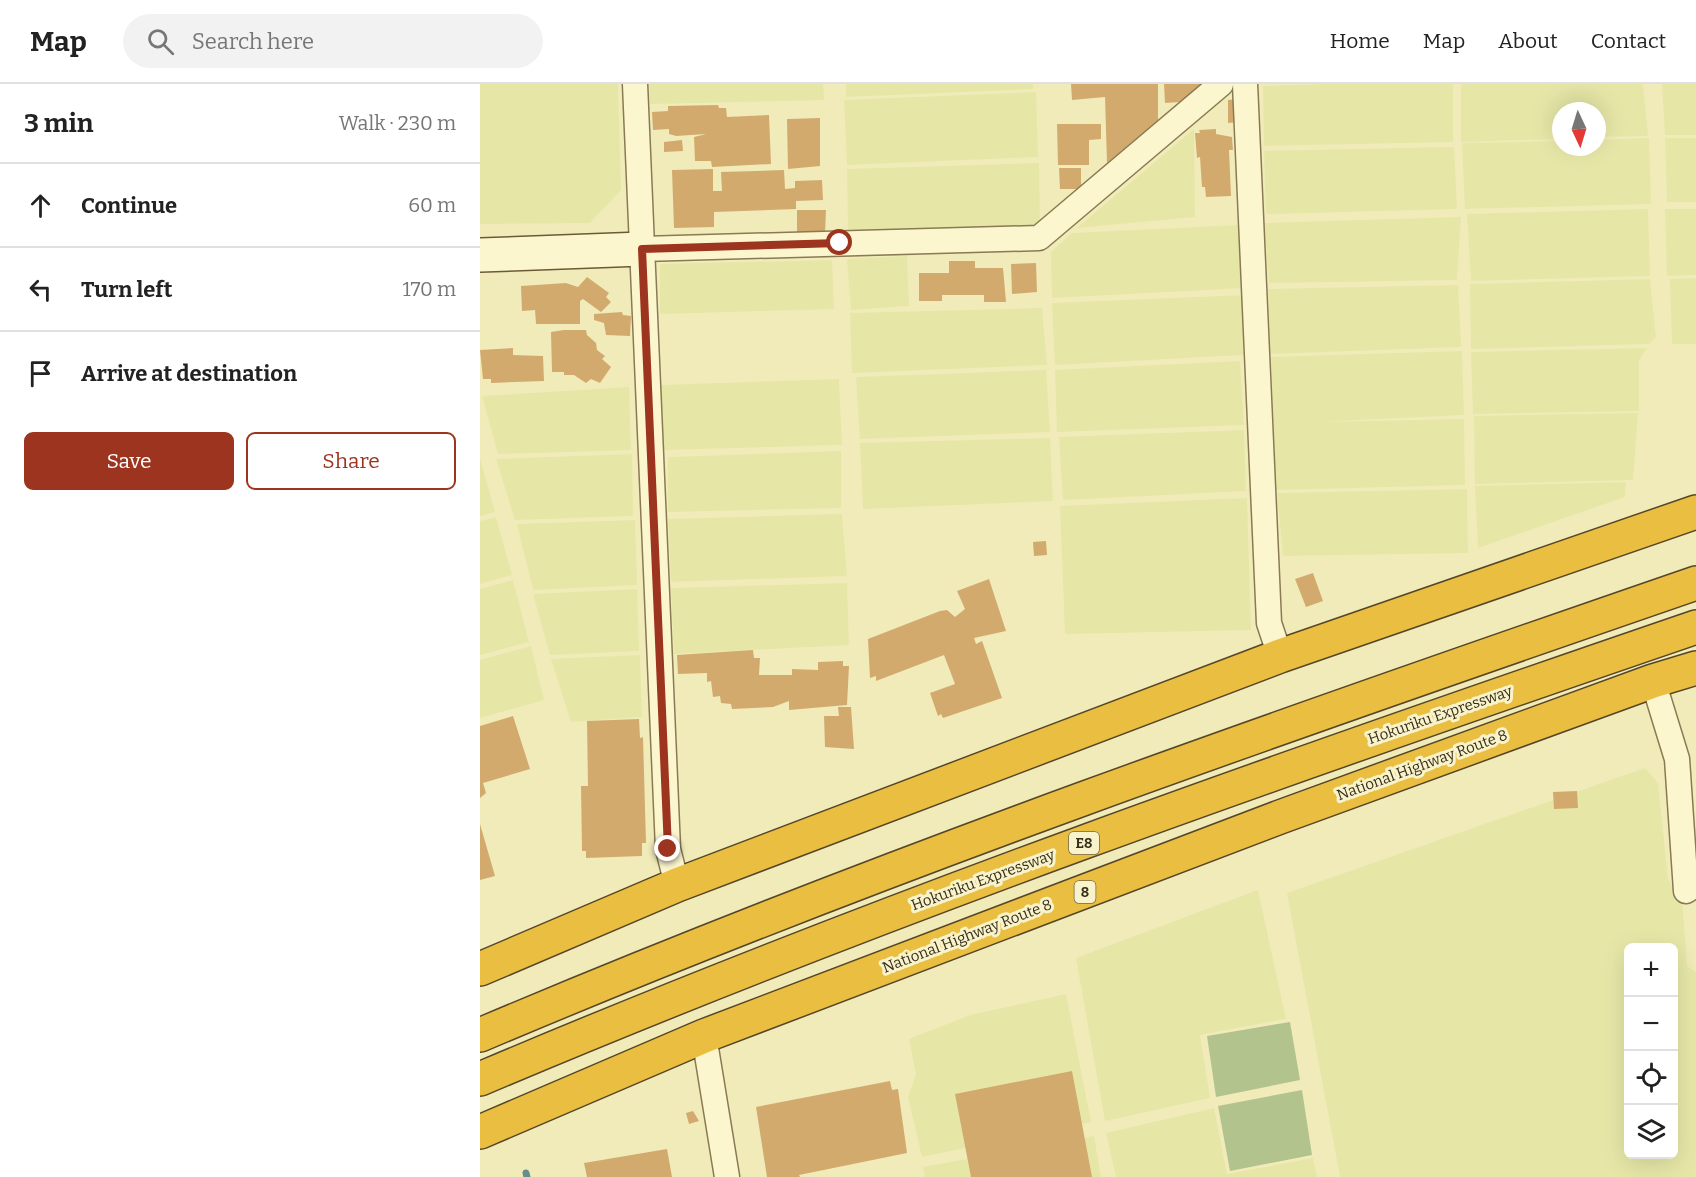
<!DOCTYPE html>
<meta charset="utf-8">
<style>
:root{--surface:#fff;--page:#f2f2f2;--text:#222;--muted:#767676;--line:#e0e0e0;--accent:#9d341f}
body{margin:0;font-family:Bitter,serif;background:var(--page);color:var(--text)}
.controls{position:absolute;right:18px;bottom:18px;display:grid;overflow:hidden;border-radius:9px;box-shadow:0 6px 24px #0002}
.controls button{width:54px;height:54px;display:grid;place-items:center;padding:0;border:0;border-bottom:2px solid var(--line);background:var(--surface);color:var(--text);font:30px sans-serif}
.compass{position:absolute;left:1072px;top:18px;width:54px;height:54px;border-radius:50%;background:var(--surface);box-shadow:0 6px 24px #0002;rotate:176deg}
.stop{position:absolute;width:18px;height:18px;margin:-14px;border:4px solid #9d341f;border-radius:50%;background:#fff}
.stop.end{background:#9d341f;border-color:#fff;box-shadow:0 2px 6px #0008}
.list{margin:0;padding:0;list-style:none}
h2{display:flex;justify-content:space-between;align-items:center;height:78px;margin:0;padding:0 24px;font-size:26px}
h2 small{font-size:20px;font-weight:400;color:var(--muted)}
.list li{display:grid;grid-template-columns:39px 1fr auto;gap:18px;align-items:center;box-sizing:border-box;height:84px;padding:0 24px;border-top:2px solid var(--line)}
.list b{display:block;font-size:22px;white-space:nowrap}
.list em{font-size:20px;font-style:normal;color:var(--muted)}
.actions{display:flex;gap:12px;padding:18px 24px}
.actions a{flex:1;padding:14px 0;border:2px solid var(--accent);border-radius:9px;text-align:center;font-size:21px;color:var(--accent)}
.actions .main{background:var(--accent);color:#fff}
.icon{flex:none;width:33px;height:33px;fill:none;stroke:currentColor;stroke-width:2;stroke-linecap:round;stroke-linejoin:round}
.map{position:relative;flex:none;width:1216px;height:1093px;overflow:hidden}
header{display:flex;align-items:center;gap:36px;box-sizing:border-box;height:84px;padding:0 30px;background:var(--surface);border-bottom:2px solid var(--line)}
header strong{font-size:28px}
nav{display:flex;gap:33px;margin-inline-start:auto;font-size:21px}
.search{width:420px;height:54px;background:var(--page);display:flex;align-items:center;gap:15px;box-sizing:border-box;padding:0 21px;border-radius:33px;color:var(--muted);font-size:22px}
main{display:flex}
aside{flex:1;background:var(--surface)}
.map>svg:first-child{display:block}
.farmland{fill:#e6e7a7;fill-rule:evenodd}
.cemetery{fill:#b3c38e}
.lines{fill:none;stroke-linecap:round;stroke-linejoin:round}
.stream{stroke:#668f8c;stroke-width:7}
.building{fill:#d3aa6d}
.street-casing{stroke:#897a53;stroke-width:27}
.secondary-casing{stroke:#6a5a37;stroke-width:36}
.highway-casing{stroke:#564628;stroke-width:36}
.street{stroke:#fcf6ce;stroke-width:24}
.secondary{stroke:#fcf6ce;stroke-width:33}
.highway{stroke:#eabe41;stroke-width:33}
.route{stroke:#9d341f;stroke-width:8}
.labels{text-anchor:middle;stroke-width:6;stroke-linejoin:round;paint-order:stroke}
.shield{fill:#f8f3ca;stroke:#71684f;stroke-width:1.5}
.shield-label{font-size:14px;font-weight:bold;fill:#372d1a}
.street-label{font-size:15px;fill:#372d1a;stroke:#f8f3ca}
</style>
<header>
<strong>Map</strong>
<div class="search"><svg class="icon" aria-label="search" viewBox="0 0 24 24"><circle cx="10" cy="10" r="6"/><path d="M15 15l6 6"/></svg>Search here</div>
<nav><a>Home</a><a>Map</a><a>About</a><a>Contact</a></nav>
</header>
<main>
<aside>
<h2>3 min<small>Walk · 230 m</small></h2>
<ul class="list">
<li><svg class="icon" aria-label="ahead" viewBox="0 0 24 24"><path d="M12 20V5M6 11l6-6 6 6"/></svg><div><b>Continue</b></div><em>60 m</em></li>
<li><svg class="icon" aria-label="left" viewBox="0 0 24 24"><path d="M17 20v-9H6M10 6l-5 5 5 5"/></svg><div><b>Turn left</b></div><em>170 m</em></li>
<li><svg class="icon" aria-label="arrive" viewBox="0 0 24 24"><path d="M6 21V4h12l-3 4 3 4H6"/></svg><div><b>Arrive at destination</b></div></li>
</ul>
<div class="actions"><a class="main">Save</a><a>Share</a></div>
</aside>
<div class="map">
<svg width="1216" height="1093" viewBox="0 0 1216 1093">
<rect width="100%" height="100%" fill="#f1ebba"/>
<g class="farmland">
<polygon points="0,0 138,0 141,106 110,139 0,140"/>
<polygon points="169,0 343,0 344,16 170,20"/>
<polygon points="366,0 553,0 553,5 366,13"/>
<polygon points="845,0 973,0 973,58 784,62 783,2"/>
<polygon points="981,0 1163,0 1168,52 1117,53 1117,27 1081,27 1081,55 981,58"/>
<polygon points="1182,0 1216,0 1216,51 1185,51"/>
<polygon points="556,8 558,73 367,81 364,16"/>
<polygon points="714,45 715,133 597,144"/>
<polygon points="1169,54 1171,120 985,125 982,59 1081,57 1081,63 1117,63 1117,56"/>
<polygon points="1185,54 1216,54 1216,118 1187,118"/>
<polygon points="974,63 977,125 786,130 784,67"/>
<polygon points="559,79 560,142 368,149 367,85"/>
<polygon points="1168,125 1170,192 991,197 987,130"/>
<polygon points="1185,125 1216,125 1216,191 1187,192"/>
<polygon points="981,133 977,196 789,199 784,139"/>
<polygon points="762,141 766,204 572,214 571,168 592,149"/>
<polygon points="427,172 429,222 371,226 367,175"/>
<polygon points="352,176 354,225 180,230 180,180"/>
<polygon points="1216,194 1216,260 1192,260 1190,195"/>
<polygon points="1170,195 1176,253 1169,260 991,265 990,200"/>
<polygon points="978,201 981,263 790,270 788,205"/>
<polygon points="764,211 763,271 575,281 572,219"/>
<polygon points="562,224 567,281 372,289 370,229"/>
<polygon points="1167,264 1159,277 1159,327 993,330 991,268"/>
<polygon points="982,267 984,331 838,338 984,335 985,401 796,406 791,273"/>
<polygon points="760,277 764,341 577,348 575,286"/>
<polygon points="566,286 570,348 380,355 376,293"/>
<polygon points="359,295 362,361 184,366 181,301"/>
<polygon points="149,303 151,366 18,370 2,312"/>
<polygon points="1158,329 1153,396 995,400 994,332"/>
<polygon points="764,346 766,407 583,416 579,353"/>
<polygon points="570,354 573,417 383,425 380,359"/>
<polygon points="361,367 361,424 188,428 188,373"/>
<polygon points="152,370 153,432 35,436 16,375"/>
<polygon points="0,374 15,428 0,432"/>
<polygon points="1146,398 1145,413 998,464 995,402"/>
<polygon points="987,405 988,469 803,472 797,409"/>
<polygon points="767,414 771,546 585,550 580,422"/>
<polygon points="362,430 367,492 191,498 188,435"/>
<polygon points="16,433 32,491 0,500 0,437"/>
<polygon points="155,436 157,501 53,506 37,440"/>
<polygon points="33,496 49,558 0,571 0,505"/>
<polygon points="367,499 369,561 194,570 191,504"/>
<polygon points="157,505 159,567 70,571 53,510"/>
<polygon points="51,562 64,616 0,634 0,576"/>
<polygon points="160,571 162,633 91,638 71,575"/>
<path d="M1165,684L1178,699L1188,795L1202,815L1207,882L1216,888V1093H860L807,809ZM1148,864H1194V1070H1148Z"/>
<polygon points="778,806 806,935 720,951 730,1014 625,1037 596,874"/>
<polygon points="586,910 611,1038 442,1073 428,1013 436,990 429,955 490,931"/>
<polygon points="734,1024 747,1090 833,1074 837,1093 636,1093 626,1049"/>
<polygon points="614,1052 621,1093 445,1093 443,1083"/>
</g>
<g class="cemetery">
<polygon points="810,938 820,996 736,1013 727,952"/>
<polygon points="822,1006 832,1071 750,1087 738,1022"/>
</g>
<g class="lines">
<polyline class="stream" points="46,1089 47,1093"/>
</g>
<g class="building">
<polygon points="591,0 678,0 678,36 627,79 625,13 592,16"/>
<polygon points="684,0 722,0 700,18 685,19"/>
<polygon points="758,15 758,38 748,39 748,16"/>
<polygon points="238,21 239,24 246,24 247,33 289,31 291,80 232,83 231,77 215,77 214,53 226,50 196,52 189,50 189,45 173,46 172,28 188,27 188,22"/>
<polygon points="340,34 340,82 308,85 307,35"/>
<polygon points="577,40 621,40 621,55 609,56 609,81 578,81"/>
<polygon points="736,45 736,50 752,53 753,66 749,66 751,112 726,113 725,103 722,103 720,73 717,74 715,49 720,49 719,46"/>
<polygon points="202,56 203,67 184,68 184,58"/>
<polygon points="579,84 601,84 601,105 580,105"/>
<polygon points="233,85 233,107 242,107 241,88 304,86 305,105 315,104 315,97 342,96 343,116 316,117 316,125 234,128 234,143 194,144 192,86"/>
<polygon points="317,126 346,126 345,150 317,149"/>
<polygon points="469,177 495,177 495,184 523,184 526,218 504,218 504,211 462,211 462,217 439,217 439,189 469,189"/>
<polygon points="556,179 557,208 532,210 531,180"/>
<polygon points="107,193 129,209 126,213 131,218 121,228 103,215 100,217 100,240 56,240 55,226 42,227 41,202 86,199 98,203"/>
<polygon points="142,228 143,231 151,232 150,252 126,251 124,239 114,236 114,230"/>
<polygon points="84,246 106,246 107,251 116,259 117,266 125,272 122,275 131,283 120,299 111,295 106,299 94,291 84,291 84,288 72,288 71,248"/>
<polygon points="33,264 33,271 63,272 64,297 11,299 11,295 3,295 0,266"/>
<polygon points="566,457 567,471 554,472 553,458"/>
<polygon points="833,489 843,517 826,523 815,495"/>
<polygon points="509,495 526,547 494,554 496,560 502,557 522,614 463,634 461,630 458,632 450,609 475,600 464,571 396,597 396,592 390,594 388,555 460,527 467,526 475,533 485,525 477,507"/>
<polygon points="273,566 274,574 280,574 279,591 312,591 312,585 338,586 338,578 363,577 363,582 369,582 367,621 309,626 309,617 293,623 252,625 251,620 241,619 240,612 233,613 231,597 227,598 227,589 198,590 197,571"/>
<polygon points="358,623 371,623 374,665 345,663 344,632 359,632"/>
<polygon points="33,632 50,685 3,699 6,709 0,714 0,642"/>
<polygon points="159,635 160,654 163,653 166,759 162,759 162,772 106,774 106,767 102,767 101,702 108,702 107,637"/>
<polygon points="1097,707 1098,724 1074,725 1073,708"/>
<polygon points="0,740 15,792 0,796"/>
<polygon points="592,987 612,1093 491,1093 475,1010"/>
<polygon points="410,997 412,1006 418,1005 427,1069 319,1091 320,1093 287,1093 276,1023"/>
<polygon points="213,1027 219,1037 209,1040 206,1029"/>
<polygon points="187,1065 192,1093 107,1093 104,1079"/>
</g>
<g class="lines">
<g class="street-casing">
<g id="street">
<polyline points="155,0 188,765 197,801"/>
<polyline points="765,0 789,539 800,572"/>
<polyline points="162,165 559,154 741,0"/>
<polyline points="1173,597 1197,675 1206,807 1216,800"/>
<polyline points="224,952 247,1093"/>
</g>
</g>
<g class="secondary-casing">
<polyline id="secondary" points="0,171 162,165"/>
</g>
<g class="highway-casing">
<g id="highway">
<polyline points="0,885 197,801 800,572 1216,428"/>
<path d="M0,951C398,782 807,640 1216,499"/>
<path d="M0,995C398,826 807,683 1216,543"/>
<polyline points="0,1048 224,952 800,733 1173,597 1216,584"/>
</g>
</g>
<use href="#street" class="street"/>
<use href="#secondary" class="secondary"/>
<use href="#highway" class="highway"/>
</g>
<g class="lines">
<polyline class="route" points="188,765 162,165 360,159"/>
</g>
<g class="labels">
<g class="shield">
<rect x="589" y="748" width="30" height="22" rx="4.5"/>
<rect x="594.5" y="797" width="21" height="22" rx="4.5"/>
</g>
<g class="shield-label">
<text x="604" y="764">E8</text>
<text x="605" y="813">8</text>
</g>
<g class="street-label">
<text transform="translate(960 631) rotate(-19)" y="5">Hokuriku Expressway</text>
<text transform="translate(942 681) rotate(-20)" y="5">National Highway Route 8</text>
<text transform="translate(503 796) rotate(-20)" y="5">Hokuriku Expressway</text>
<text transform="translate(487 852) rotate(-21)" y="5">National Highway Route 8</text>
</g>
</g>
</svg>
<div class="controls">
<button>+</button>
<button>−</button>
<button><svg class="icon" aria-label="locate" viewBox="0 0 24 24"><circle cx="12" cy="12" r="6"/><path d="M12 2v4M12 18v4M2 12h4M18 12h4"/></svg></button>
<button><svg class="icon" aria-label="layers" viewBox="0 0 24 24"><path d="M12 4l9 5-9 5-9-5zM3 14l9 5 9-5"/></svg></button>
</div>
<svg class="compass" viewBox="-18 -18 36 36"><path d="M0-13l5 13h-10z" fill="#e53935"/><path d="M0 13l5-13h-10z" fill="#767676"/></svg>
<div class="stop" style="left:360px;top:159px"></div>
<div class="stop end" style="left:188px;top:765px"></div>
</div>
</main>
